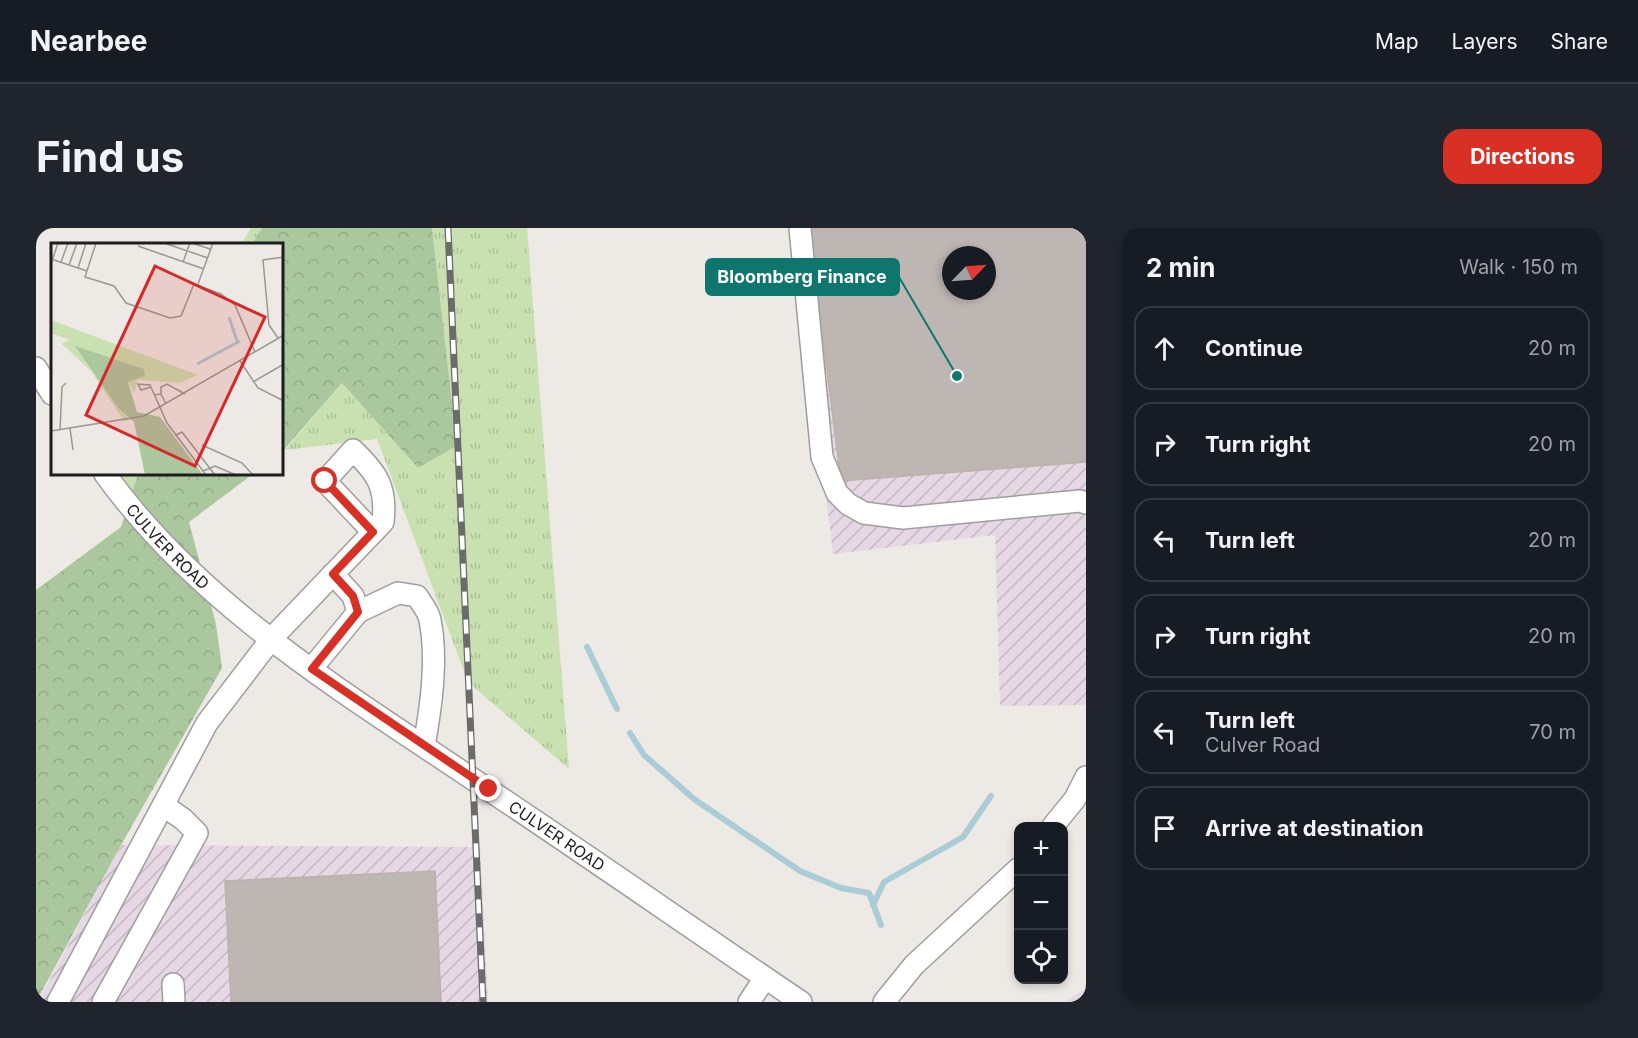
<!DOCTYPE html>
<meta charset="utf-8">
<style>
:root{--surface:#171b24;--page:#20242c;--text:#f1f3f6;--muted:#9ea1a6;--line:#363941;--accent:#d93025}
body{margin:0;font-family:Inter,sans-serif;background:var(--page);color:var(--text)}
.controls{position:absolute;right:18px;bottom:18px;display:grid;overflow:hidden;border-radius:12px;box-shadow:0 3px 9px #0003}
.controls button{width:54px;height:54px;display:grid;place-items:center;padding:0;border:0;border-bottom:2px solid var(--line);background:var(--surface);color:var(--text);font:30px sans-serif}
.compass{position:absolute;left:906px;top:18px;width:54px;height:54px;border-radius:50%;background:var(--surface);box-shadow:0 3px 9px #0003;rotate:65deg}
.stop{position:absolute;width:18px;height:18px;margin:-14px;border:4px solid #d93025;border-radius:50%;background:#fff}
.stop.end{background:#d93025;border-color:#fff;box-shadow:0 2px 6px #0008}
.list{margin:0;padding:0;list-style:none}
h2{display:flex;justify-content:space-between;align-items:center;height:78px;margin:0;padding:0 24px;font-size:26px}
h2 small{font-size:20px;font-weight:400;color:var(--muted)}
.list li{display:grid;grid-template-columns:39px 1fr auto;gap:18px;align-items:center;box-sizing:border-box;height:84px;margin:0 12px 12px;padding:0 12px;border:2px solid var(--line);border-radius:18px}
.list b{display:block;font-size:22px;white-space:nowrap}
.list p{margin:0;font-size:20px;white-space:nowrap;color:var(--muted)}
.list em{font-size:20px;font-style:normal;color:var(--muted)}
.icon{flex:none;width:33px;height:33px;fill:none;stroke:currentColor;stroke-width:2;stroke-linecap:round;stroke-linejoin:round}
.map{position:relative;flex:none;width:1050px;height:774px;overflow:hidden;border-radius:18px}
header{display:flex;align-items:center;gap:36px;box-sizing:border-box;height:84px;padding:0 30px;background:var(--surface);border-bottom:2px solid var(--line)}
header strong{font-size:28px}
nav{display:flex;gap:33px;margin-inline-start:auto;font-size:21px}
.intro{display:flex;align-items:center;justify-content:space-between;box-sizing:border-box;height:144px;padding:0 36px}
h1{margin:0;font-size:42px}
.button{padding:15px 27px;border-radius:18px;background:var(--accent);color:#fff;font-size:21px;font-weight:700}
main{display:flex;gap:36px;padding:0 36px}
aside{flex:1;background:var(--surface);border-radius:18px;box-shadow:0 3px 9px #0003}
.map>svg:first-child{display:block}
.industrial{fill:url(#industrial-furrows);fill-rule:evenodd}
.grass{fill:url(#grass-tufts)}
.forest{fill:url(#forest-crowns)}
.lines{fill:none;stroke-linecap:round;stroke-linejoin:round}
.stream{stroke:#aaccd5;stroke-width:6}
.building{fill:#bdb6b2;stroke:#bdb1a9;stroke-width:1.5;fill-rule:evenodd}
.minor-casing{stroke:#9e9e9e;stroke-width:24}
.minor{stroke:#fff;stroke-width:21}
.rail-casing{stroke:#6b6b6b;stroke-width:7}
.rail{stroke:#fff;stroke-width:4.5;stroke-dasharray:14;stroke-linecap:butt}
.route{stroke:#d93025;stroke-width:8}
.labels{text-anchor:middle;stroke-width:6;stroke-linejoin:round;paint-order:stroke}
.street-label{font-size:16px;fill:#1d1d1d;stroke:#fff}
.inset-river{fill:none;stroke:#aaccd5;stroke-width:3}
.inset-road{fill:none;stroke:#9a9895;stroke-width:1.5}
.view{fill:#d62828;fill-opacity:0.15;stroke:#d62828;stroke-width:3}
.inset-edge{fill:none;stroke:#1d1d1d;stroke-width:3}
.leader{fill:none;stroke:#0f766e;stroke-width:2}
.callout-dot{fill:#0f766e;stroke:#fff;stroke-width:2}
.callout{fill:#0f766e;stroke:#0f766e;stroke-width:2}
.callout-label{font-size:18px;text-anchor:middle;font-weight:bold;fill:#fff}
</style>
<header>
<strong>Nearbee</strong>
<nav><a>Map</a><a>Layers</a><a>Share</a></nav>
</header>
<div class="intro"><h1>Find us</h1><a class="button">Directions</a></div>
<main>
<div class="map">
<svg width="1050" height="774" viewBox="0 0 1050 774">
<defs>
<pattern id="industrial-furrows" width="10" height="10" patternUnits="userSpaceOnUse" patternTransform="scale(1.5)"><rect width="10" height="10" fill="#e5d7e3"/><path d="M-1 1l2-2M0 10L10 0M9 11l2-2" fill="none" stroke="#c4b8c2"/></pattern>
<pattern id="grass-tufts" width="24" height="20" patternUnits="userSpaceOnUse" patternTransform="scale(1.5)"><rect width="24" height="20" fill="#c9e1b0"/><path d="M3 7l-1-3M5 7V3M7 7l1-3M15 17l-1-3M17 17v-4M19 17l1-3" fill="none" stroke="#acc197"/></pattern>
<pattern id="forest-crowns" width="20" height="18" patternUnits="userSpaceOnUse" patternTransform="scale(1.5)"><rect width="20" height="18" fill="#abc79e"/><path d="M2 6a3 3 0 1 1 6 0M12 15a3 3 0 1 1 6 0" fill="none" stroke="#93aa88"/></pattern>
</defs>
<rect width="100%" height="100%" fill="#edeae5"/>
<g class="industrial">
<path d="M758,0H1050V477L964,478L959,307L797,326ZM915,27H951V63H915Z"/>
<polygon points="85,617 444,619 452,774 2,774"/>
<polygon points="1050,760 1050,774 1028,774"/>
</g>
<g class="grass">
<polygon points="215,0 226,0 216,16 205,16"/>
<polygon points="396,0 491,0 533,541 432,454 341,211 249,222 306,155 382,240 421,218"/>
<polygon points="67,246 102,246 92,278"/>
</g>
<g class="forest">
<polygon points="226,0 396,0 421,218 382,240 306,155 246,224 246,16 216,16"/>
<polygon points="102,246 217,246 153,294 180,396 186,440 85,617 0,774 0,362 85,299"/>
</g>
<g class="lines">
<g class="stream">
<polyline points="551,419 581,481"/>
<polyline points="594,505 608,527 658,571 764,643 805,660 833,665 845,697"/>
<polyline points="837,677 848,654 927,609 955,568"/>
</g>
</g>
<g class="building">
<path d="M773,0H1050V234L805,253ZM915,27H951V63H915Z"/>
<polygon points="399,643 405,774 195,774 189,653"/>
</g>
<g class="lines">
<g class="minor-casing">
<g id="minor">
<polyline points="764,0 786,229 801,265 812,276 828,285 867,290 1044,273 1050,275"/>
<polyline points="0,140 16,166"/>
<path id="s1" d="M69,246C167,382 316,469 453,562C558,632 661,704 765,774"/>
<path d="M322,384L362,365L381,368C385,375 393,384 394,392C402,431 395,479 388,518"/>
<polyline points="276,440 322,384 317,368 297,346"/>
<polyline points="1017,598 1039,571 1050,549"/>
<polyline points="137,756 138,774"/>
<path d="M22,774L171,495L236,410L347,294C351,259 341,245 317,222L289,253L337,304"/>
<polyline points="67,774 161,605 147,591 128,578"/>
<polyline points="713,774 729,750"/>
<polyline points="848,774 878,737 982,641"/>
</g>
</g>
<use href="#minor" class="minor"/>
<g class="rail-casing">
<polyline id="rail" points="412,0 447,774"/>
</g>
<use href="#rail" class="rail"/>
</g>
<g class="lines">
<polyline class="route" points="289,253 337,304 297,346 317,368 322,384 276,441 453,561"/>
</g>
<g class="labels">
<g class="street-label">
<text dy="6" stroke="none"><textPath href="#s1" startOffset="96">CULVER ROAD</textPath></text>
<text dy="6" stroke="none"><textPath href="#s1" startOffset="582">CULVER ROAD</textPath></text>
</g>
</g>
<g transform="translate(15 15)">
<rect width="232" height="232" fill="#edeae5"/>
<path d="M0,77L147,132L128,140L87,137L83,151L77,138L25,104L67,165L80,177L73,178L40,128L11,101L18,97L0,90Z" fill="#c9e1b0"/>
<path d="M24,103L93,126L94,133L77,139L86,169L109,174L152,232H94L83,179L67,165Z" fill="#abc79e"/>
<path class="inset-river" d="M178,74L186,98M146,121L189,98"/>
<path class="inset-road" d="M45,0L34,34L63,43L75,60L119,75L130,73L143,41L170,51L184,62L204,109M113,0L157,15M141,0L159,6M87,3L153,26M0,16L36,28M10,19L17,0M132,19L139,0M0,21L7,0M18,22L26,0M27,25L35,0M147,41L162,0M227,95L218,82L212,17L233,14M189,118L207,145L233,158M202,139L233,121M100,144L90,147L87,141L99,142L116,180L155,232M110,151V144L116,141L134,151M103,152L110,151L115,161M19,185L22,207M9,187L11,144L15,140M0,188L93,173L233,92M125,192L131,189L164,232M151,202L191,220L202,232M152,228L164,223L185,232"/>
<path class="view" d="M104,23L214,74L144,223L35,172Z"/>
<rect width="232" height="232" class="inset-edge"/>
</g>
<path class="leader" d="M921 148L863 49"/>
<circle class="callout-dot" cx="921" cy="148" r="6"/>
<rect class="callout" x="670" y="31" width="193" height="36" rx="6"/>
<g class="callout-label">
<text x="766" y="55">Bloomberg Finance</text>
</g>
</svg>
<div class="controls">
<button>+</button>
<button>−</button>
<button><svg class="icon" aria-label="locate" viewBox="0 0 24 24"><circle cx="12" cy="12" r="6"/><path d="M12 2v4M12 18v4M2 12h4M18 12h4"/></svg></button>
</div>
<svg class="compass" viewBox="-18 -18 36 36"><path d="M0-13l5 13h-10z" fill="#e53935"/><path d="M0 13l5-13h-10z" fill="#9ea1a6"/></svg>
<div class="stop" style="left:289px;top:253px"></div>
<div class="stop end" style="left:453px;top:561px"></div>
</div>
<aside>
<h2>2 min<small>Walk · 150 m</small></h2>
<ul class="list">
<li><svg class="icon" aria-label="ahead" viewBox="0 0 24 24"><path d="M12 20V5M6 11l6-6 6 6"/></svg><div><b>Continue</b></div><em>20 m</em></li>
<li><svg class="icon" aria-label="right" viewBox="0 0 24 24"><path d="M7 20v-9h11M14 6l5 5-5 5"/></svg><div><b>Turn right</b></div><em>20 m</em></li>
<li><svg class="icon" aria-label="left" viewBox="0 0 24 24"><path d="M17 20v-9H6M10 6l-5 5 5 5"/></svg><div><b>Turn left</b></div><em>20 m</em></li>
<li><svg class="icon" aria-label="right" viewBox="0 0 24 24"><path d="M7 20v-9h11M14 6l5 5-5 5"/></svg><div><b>Turn right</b></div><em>20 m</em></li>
<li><svg class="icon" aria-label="left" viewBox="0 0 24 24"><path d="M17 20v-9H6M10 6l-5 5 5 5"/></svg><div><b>Turn left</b><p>Culver Road</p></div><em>70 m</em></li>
<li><svg class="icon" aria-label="arrive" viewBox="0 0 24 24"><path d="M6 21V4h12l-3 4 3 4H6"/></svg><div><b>Arrive at destination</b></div></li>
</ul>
</aside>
</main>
